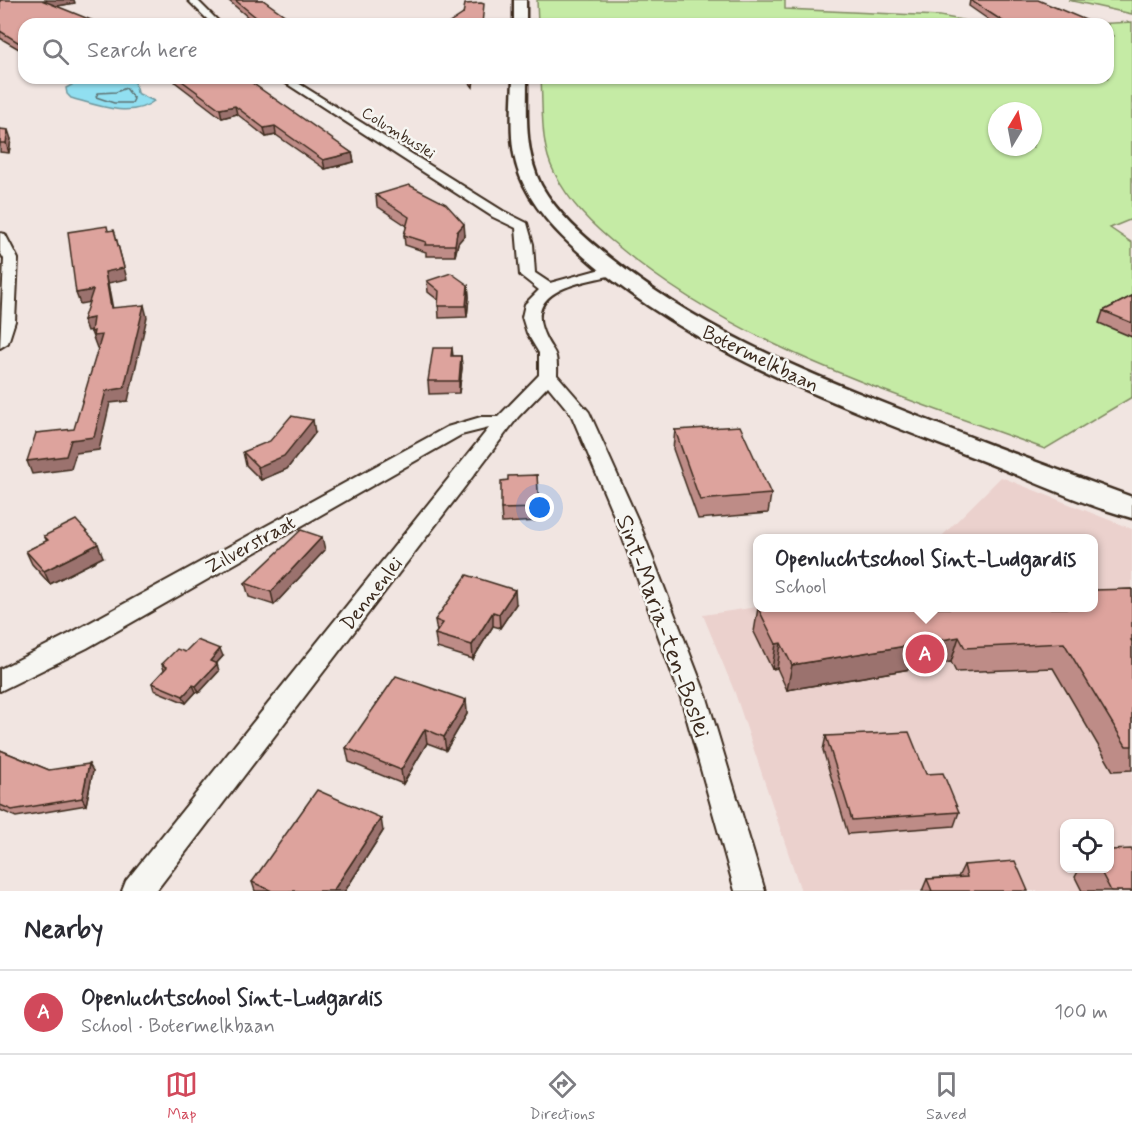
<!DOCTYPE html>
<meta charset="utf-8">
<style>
:root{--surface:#fff;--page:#f7f7f7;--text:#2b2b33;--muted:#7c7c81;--line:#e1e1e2;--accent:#d1495b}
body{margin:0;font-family:Mynerve,sans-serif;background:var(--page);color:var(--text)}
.controls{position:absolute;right:18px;bottom:18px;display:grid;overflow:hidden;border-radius:12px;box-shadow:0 2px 4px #0004}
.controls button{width:54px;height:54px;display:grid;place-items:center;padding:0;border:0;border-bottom:2px solid var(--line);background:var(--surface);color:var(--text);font:30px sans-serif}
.compass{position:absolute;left:988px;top:102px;width:54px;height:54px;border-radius:50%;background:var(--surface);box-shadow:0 2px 4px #0004;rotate:10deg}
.you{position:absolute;left:540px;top:508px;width:21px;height:21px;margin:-15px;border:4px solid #fff;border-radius:50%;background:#1a73e8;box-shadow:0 0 0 9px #1a73e833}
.badge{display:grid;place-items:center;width:39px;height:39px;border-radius:50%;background:var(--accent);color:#fff;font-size:20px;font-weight:700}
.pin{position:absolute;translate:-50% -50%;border:3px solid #fff;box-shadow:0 2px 6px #0006}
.popup{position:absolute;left:753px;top:534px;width:345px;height:78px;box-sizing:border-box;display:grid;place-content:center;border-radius:12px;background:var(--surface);filter:drop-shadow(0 2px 4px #0005);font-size:20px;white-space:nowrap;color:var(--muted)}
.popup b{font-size:22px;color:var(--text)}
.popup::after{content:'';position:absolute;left:50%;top:100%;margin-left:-12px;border:12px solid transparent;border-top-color:var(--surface)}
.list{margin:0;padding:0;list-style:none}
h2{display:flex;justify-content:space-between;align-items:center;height:78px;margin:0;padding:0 24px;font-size:26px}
h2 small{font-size:20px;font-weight:400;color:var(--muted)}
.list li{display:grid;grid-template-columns:39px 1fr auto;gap:18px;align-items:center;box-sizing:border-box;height:84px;padding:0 24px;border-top:2px solid var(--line)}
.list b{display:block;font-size:22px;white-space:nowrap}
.list p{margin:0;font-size:20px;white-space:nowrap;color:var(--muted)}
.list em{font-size:20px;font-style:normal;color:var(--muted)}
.icon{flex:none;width:33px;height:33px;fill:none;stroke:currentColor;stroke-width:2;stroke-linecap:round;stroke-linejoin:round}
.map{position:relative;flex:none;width:1132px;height:891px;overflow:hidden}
.search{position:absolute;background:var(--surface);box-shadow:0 2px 4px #0004;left:18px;right:18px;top:18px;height:66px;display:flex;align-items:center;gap:15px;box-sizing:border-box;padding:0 21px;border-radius:18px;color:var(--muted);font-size:22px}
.sheet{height:162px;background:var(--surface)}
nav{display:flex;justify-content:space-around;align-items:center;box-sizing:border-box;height:84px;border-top:2px solid var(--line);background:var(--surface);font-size:16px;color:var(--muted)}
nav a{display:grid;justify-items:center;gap:3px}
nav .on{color:var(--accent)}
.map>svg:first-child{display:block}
.built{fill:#ebd1cd;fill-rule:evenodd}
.green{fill:#c5eba5;stroke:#808a62;stroke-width:1.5;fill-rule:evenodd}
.water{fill:#91dff1;stroke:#6f979d;stroke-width:1.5}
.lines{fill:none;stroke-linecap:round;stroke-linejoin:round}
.shore{stroke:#5d7272;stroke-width:1.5}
.minor-casing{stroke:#3b2a1e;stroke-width:4}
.secondary-casing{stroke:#3b2a1e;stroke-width:5}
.minor{fill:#f6f6f2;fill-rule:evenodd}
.secondary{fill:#f6f6f2;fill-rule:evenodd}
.wall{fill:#be8c87;stroke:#3b2a1e;stroke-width:1.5}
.shaded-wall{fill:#9b726e;stroke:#3b2a1e;stroke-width:1.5}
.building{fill:#dda39d;stroke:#3b2a1e;stroke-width:1.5}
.labels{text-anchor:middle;stroke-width:5;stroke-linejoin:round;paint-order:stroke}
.far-street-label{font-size:16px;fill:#3b2a1e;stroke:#f6f6f2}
.street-label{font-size:20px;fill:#3b2a1e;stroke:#f6f6f2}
.near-street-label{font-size:24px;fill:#3b2a1e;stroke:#f6f6f2}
</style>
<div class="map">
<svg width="1132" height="891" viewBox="0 0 1132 891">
<rect width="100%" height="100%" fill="#f1e5e1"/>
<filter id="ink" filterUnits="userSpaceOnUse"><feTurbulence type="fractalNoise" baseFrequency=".0167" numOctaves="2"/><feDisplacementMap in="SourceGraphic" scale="12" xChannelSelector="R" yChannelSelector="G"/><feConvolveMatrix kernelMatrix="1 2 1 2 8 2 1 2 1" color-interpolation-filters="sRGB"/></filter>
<g filter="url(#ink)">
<path class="built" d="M1001,477L1132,529V891H801L735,693L703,615L757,607L1093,608V538H940ZM1064,824H1110V868H1064Z"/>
<g class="green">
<polygon points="537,0 785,0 785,9 940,16 983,24 538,24"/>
<polygon points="1068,0 1132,0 1132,14"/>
<path d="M1132,22V219L1110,228L1132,243V397L1045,449C899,395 741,349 619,247C593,226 569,203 554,172C540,145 543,108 541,78H1108V37L1113,36L1108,33V24H1094ZM997,111H1033V147H997Z"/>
</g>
<path class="water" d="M94,78H123L135,82L137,93L154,101C131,119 96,105 71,98L67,94L66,88L81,80Z"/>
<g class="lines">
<polygon class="shore" points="126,88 134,99 132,103 114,103 96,97 98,93 116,92"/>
<g class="minor-casing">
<g id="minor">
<polygon points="188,0 197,0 221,24 212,24"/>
<path d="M278,78H290L503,211L527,223L533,244L535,273L550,283L612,266L620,271L617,274C587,282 525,287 543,332C552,355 558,346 557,375L589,412L640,525L707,698L765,891H735L681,698L618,525L571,414L548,386L518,417L156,891H122L126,881L489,428L461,435L87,648L0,691V669L69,634L447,427L481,417H498L539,375V353L527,333L522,317L525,304L539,290L520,275L516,228L493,217Z"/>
<polygon points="0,233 5,234 18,259 15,321 8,343 0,348 4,259 0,252"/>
</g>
</g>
<g class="secondary-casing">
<g id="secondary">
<rect x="514" y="0" width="12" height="24"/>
<path d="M513,78H527C527,114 524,151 541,185C557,214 584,237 609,257C694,325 793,368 894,407C973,439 1052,468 1132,497V518C1080,504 1025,477 975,458C843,406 706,358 595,266C568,243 540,218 524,185C507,151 512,114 513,78Z"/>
</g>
</g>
<use href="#minor" class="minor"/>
<use href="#secondary" class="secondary"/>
</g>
<g class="wall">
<polygon points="0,0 75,3 57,6 24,24 24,52 0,38"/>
<polygon points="228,0 263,0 288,24 256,24"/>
<polygon points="970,0 1095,24 995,24 969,6"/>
<polygon points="174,78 232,78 352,153 354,162 325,169 276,135 266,137 237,114 222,118 175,82"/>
<polygon points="466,78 474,78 473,87"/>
<polygon points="0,129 11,139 9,153 0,152"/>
<polygon points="376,195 465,235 458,243 455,256 426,256 426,252 405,245 404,235 407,226 377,206"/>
<polygon points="427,281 468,285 469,297 467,317 439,318 438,300 428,292"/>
<polygon points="1132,296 1132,337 1099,323 1103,311"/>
<polygon points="452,348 453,356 461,356 462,368 459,393 429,394 428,381"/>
<polygon points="675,430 771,494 768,513 698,519 673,449"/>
<polygon points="315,433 287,469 261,480 246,465 243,452"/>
<polygon points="537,475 539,521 502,523 501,509 508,480"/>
<polygon points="44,536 103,557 50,584 32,564 26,551 47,541"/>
<polygon points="325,550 274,605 249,597 245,583"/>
<polygon points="1132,589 1132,770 1113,771 1053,668 956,672 951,662 787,690 777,668 772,669 754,632 758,608"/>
<polygon points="516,604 500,628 493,626 473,659 437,648 435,634 437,632 435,620"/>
<polygon points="185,652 223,656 216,664 219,671 199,693 196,692 186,703 154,690 152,683 164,670 162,664"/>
<polygon points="466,700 467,714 446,750 427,743 403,784 349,762 346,748"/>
<polygon points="826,736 926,774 959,812 954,826 848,834 823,750"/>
<polygon points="0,750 49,770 93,771 86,805 16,817 0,810"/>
<polygon points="383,831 345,891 255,891 252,882"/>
<polygon points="964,865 1028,891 922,891 927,879 958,877"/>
<polygon points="1080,868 1110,868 1132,891 1082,891 1075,877"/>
</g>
<g class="shaded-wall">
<polygon points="47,0 74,0 75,3 46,8 44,1"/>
<polygon points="287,17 288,24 281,24"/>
<polygon points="235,106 237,114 222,118 220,109"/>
<polygon points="275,126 276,135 266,137 264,128"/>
<polygon points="8,130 11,139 9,153 6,143"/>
<polygon points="352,153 354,162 325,169 323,160"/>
<polygon points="464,224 465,235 458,243 455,256 455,245 457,232"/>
<polygon points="114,230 127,279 108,283 115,320 111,308 105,272"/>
<polygon points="468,285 469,297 467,317 466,306"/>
<polygon points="93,290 96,301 80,304 76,293"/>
<polygon points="144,305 147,317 128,401 110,403 99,450 76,453 71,469 32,474 27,461 71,440 106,391"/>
<polygon points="93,318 97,330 87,331 83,320"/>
<polygon points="94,331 102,335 106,347 97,348 91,332"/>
<polygon points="461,356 462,368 459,393 459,381"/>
<polygon points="313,420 315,433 287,469 261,480 258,467"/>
<polygon points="322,537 325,550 274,605 271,592"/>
<polygon points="98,544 103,557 50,584 44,571"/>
<polygon points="515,590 516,604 500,628 499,614"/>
<polygon points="493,612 493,626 473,659 472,645"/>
<polygon points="959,637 951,662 787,690 792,665"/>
<polygon points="781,643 777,668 772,669 776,644"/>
<polygon points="220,649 223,656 212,668 210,661"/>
<polygon points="217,664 219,671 199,693 196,686"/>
<polygon points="193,685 196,692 186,703 183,696"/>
<polygon points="466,700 467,714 446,750 444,737"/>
<polygon points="425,729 427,743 403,784 401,770"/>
<polygon points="89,764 93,771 86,805 82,798"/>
<polygon points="381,818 383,831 345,891 333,891"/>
</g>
<g class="building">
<polygon points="0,0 47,0 44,1 101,24 24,24 24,46 0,31"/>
<polygon points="235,0 263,0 287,17 281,24 260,24 255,20 257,18"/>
<polygon points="970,0 1038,0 1095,24 1030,24 1024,22 1004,22"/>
<polygon points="481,3 484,4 482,24 448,24 463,14 465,4"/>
<polygon points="178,78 232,78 235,80 245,78 352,153 323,160 275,126 264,128 235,106 220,109"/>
<polygon points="0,129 8,130 6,143 0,143"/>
<polygon points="409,185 446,204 464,224 457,232 455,245 425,245 426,242 404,235 409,217 376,195"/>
<polygon points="107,226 108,231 114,230 124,268 105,272 111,308 144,305 124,388 106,391 94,437 71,440 66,456 27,461 36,433 74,429 102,335 93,336 94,331 91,332 93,318 83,320 93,290 76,293 68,232"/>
<polygon points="451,273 468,285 466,306 438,306 439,291 427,281"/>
<polygon points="1132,296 1132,323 1103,311"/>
<polygon points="433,348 452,348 451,356 461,356 459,381 428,381"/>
<polygon points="291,416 313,420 284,456 258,467 243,452 270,441"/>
<polygon points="740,426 771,494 700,500 675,430"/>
<polygon points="537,475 539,508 501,509 501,481 508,480 508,476"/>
<polygon points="76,520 98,544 44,571 26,551 48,540 44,536"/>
<polygon points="301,530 322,537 271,592 245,583"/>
<polygon points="467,575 515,590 499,614 493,612 472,645 435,634 443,623 435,620"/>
<polygon points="1132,589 1132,640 1131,640 1132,642 1132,746 1126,746 1064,643 965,648 959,637 792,665 781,643 776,644 758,608 1093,608 1093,590"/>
<polygon points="197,640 220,649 210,661 217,664 196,686 193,685 183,696 152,683 167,667 162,664 177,649 185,652"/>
<polygon points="396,676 466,700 444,737 425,729 401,770 346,748"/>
<polygon points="909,732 926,774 943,773 959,812 852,820 826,736"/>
<polygon points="0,750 49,770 89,764 82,798 12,810 0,805"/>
<polygon points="317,790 381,818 333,891 272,891 252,882"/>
<polygon points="1132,849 1132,891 1111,891 1099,868 1110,868 1110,850"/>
<polygon points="1015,861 1028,891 932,891 927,879 967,877 964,865"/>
</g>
</g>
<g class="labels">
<g class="far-street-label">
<text transform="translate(399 132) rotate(32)" y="6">Columbuslei</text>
</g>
<g class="street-label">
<text transform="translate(761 358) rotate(26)" y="7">Botermelkbaan</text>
<text transform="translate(250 544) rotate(-29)" y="7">Zilverstraat</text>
<text transform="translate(371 593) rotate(-52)" y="7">Dennenlei</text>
</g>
<g class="near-street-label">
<text transform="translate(664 626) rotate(70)" y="8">Sint-Maria-ten-Boslei</text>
</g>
</g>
</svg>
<div class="controls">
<button><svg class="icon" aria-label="locate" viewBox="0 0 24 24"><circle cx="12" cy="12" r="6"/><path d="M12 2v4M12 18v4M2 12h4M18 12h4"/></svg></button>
</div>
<svg class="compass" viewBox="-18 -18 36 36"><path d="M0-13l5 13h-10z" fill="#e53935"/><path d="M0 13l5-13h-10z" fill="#7c7c81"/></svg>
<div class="you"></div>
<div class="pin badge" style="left:925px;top:654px">A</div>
<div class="popup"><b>Openluchtschool Sint-Ludgardis</b>School</div>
<div class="search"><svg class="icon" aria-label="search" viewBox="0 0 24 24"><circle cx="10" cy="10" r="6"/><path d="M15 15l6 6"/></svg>Search here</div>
</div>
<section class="sheet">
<h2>Nearby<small></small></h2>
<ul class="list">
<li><span class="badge">A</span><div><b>Openluchtschool Sint-Ludgardis</b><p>School · Botermelkbaan</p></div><em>100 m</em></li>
</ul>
</section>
<nav>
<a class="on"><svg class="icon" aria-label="map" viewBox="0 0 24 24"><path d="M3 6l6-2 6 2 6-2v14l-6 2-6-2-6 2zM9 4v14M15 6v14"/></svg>Map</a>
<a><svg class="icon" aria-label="directions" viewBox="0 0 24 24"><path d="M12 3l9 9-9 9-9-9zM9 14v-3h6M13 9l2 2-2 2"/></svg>Directions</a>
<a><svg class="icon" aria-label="saved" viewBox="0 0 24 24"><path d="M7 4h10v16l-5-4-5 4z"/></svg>Saved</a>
</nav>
